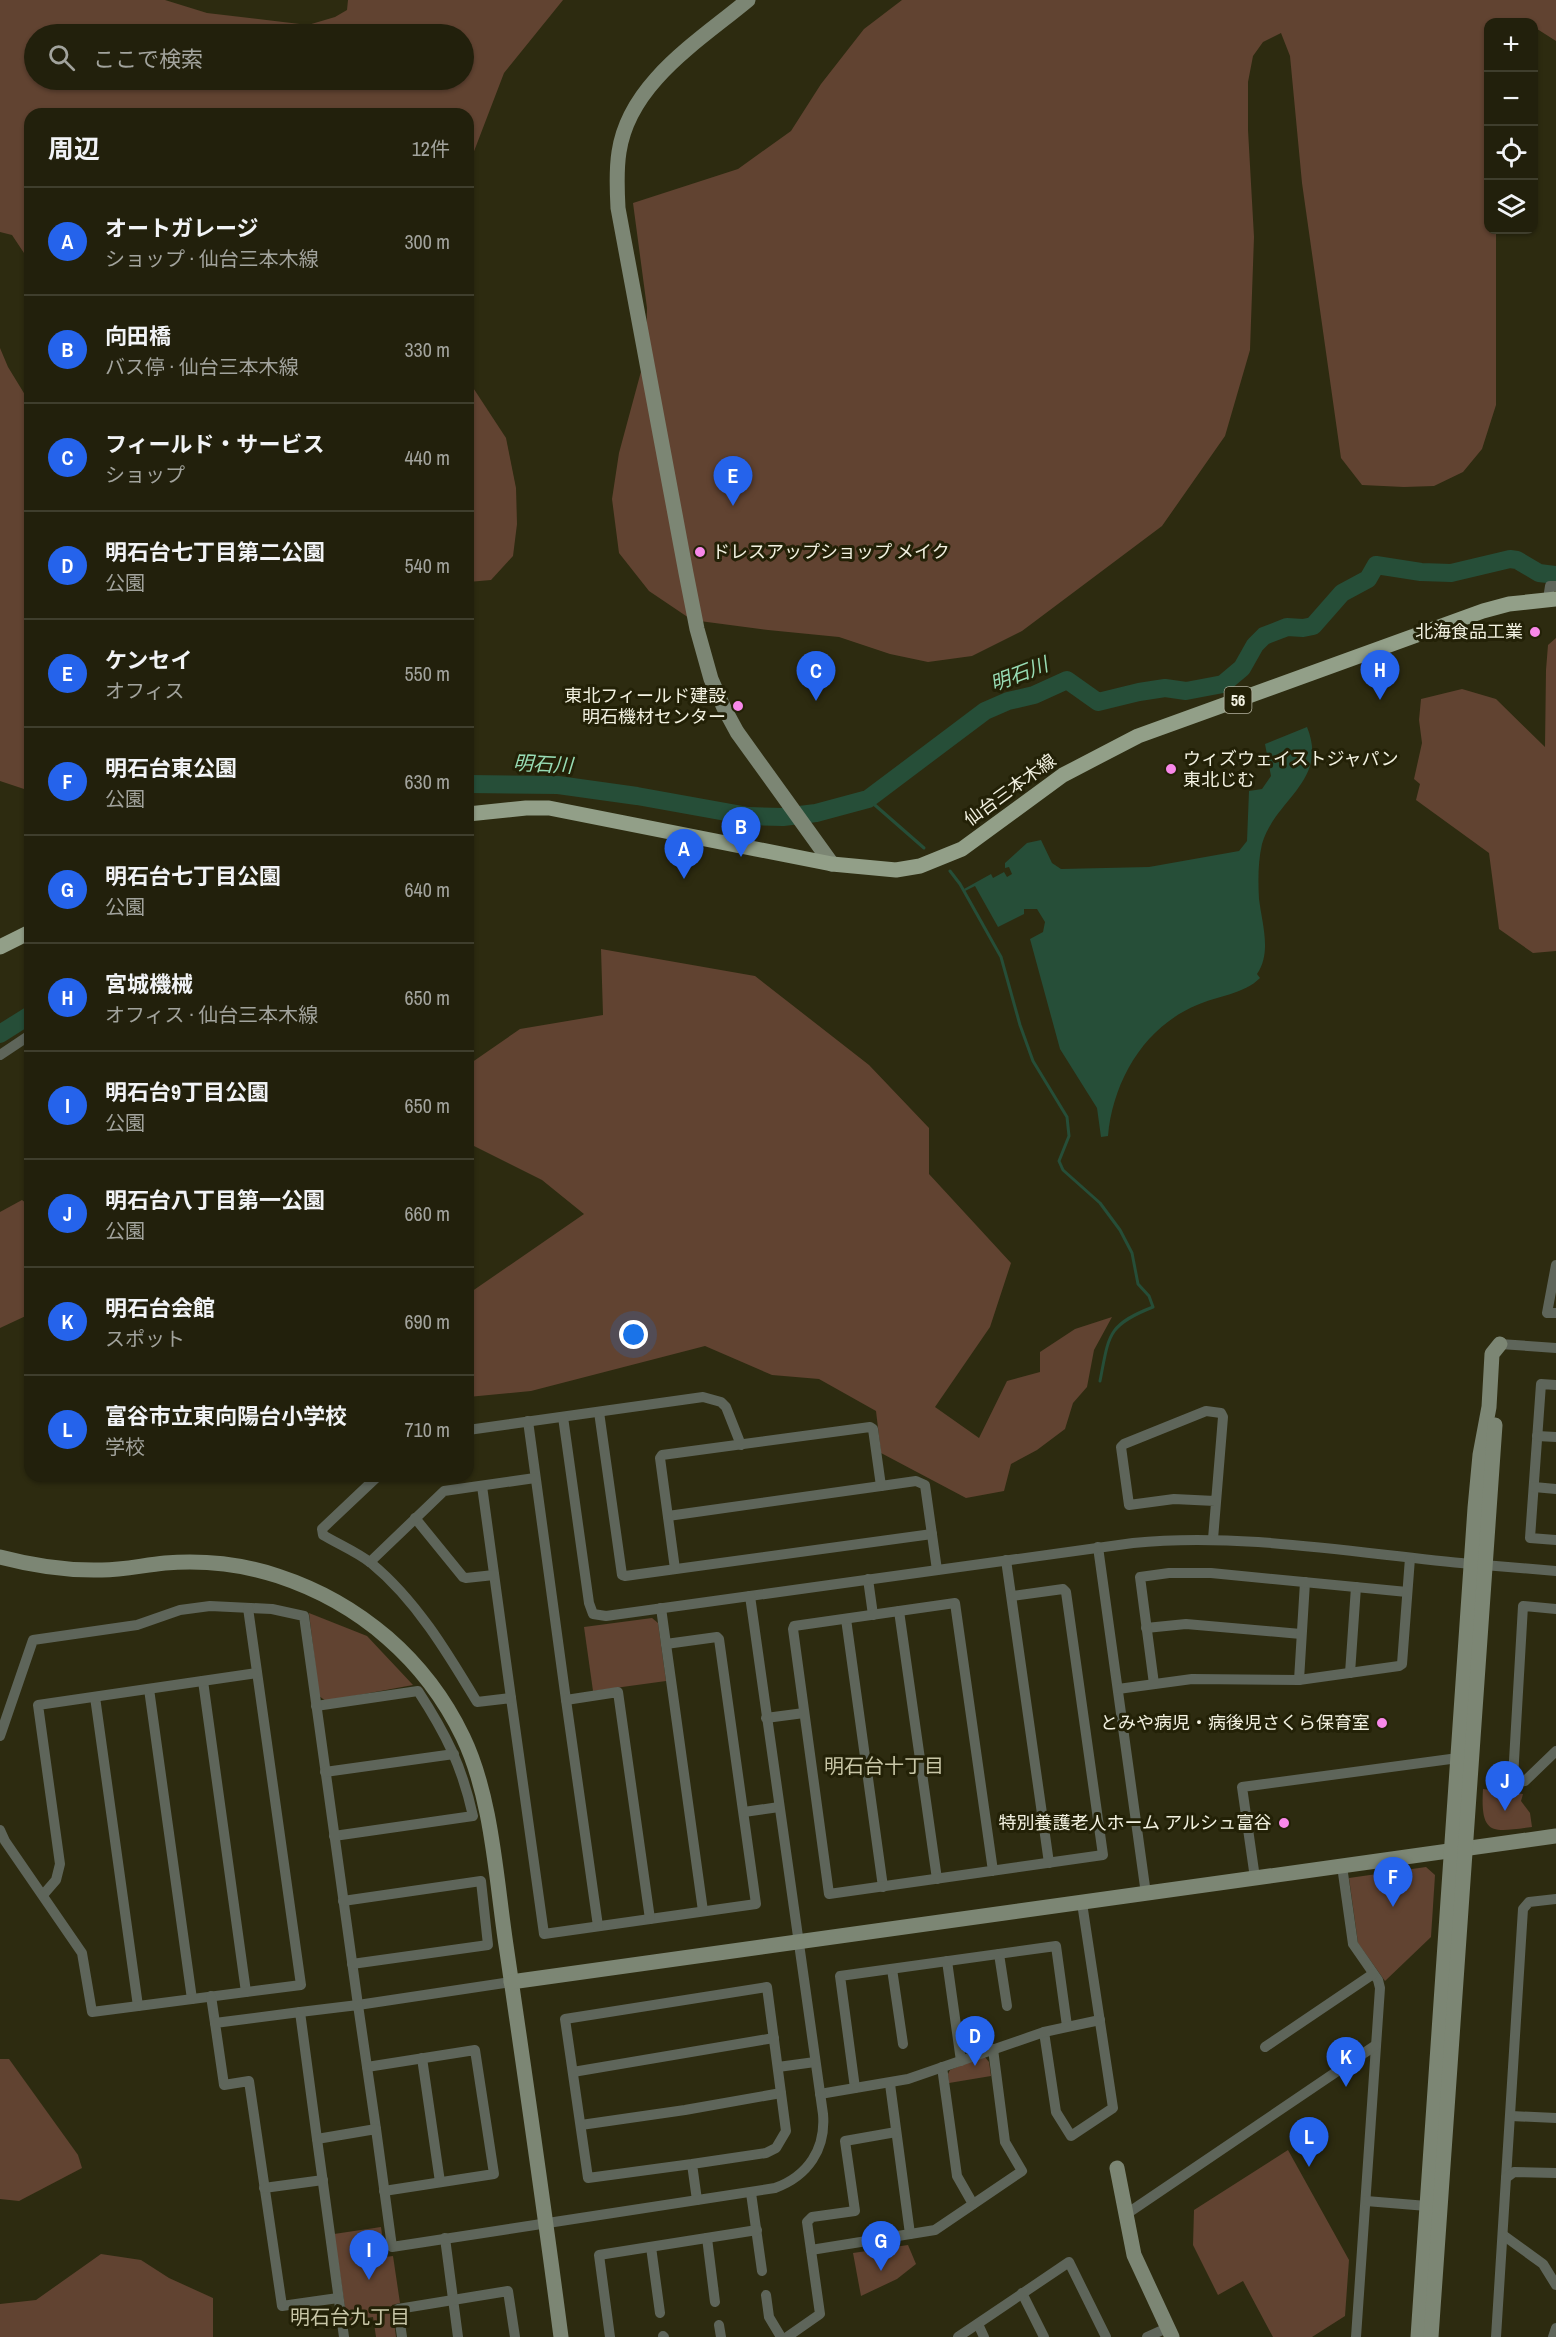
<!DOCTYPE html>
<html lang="ja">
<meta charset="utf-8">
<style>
:root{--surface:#22200c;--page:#2e2d1a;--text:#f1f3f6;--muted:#a2a39d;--line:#3f3e2d;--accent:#2563eb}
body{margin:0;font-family:"Archivo Narrow","Noto Sans JP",sans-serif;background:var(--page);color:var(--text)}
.controls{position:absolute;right:18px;top:18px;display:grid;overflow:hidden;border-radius:12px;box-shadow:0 2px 4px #0004}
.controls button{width:54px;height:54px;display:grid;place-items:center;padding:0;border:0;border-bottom:2px solid var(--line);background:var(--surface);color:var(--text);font:30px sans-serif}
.you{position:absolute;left:634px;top:1335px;width:21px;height:21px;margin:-15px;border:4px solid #fff;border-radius:50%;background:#1a73e8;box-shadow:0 0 0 9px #1a73e833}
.badge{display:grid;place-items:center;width:39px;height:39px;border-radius:50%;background:var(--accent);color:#fff;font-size:20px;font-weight:700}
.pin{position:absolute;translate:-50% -50px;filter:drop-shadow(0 2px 3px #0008)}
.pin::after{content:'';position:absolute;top:32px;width:21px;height:18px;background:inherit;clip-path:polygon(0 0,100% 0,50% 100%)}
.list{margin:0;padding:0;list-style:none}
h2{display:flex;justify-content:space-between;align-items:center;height:78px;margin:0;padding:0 24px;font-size:26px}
h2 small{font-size:20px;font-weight:400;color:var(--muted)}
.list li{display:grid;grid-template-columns:39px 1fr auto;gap:18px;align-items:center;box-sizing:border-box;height:108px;padding:0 24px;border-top:2px solid var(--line)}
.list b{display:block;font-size:22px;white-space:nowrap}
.list p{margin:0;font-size:20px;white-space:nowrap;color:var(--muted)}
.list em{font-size:20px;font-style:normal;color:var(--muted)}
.icon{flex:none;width:33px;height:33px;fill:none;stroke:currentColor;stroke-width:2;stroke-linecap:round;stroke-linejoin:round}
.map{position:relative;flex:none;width:1556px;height:2337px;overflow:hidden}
.search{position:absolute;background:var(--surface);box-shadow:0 2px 4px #0004;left:24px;top:24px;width:450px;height:66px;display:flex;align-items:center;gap:15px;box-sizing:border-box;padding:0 21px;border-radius:33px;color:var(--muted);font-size:22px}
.panel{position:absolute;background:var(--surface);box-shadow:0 2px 4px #0004;left:24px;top:108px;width:450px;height:1374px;border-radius:18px}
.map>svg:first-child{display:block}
.green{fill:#614331;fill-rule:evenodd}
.water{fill:#264e38}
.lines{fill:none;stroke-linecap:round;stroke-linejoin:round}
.stream{stroke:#264e38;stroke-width:3}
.river{stroke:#264e38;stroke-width:18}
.street{stroke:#5e655a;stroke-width:10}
.secondary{stroke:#7c8674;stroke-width:15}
.primary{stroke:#929f88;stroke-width:15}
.poi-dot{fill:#f888e9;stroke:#232107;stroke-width:2}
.labels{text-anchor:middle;stroke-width:6;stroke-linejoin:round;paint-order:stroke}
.shield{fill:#232107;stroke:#b4b3a0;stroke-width:1.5}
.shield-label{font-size:16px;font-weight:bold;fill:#f2f1e1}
.poi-label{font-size:18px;fill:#f2f1e1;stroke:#232107;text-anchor:end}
.street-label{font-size:18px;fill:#f2f1e1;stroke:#232107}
.water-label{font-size:20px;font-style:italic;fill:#98ddb5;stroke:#232107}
.neighbourhood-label{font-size:20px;fill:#c8c6a7;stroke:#232107}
</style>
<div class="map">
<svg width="1556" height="2337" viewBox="0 0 1556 2337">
<rect width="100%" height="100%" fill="#2d2b10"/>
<g class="green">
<path d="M0,0H165L207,13L308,25L335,17L347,10L348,0H563L504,73L468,167V114H30V262L12,235L0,232ZM34,34H464V80H34Z"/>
<polygon points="902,0 1556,0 1556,41 1534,27 1534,22 1488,22 1488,230 1496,230 1496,405 1482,449 1463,472 1434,486 1404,487 1362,485 1341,458 1302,183 1290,56 1281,33 1263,42 1253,56 1248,82 1248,130 1254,237 1250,350 1225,436 1162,526 1022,631 972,656 928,662 890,654 839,637 768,630 692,620 649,591 619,553 612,499 619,453 646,353 647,308 633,203 738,169 791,131 821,84 864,29"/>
<polygon points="0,348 8,367 30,403 30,791 0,781"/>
<polygon points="468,380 506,438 516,488 517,524 513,556 491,580 468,582"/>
<polygon points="1556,638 1556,951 1533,953 1499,929 1489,853 1416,800 1420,784 1414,779 1422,743 1419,720 1421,699 1462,689 1496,699 1545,747 1546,670 1548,645"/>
<polygon points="601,949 755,976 869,1065 929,1128 929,1174 1011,1263 990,1327 935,1407 979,1438 1007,1381 1040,1372 1040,1352 1075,1329 1112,1317 1094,1350 1087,1387 1073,1403 1065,1429 1037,1450 1011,1464 1004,1491 966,1498 881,1453 876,1411 819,1379 772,1375 705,1346 531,1391 468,1397 468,1294 584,1214 542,1180 468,1143 468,1065 520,1029 603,1015"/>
<polygon points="22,1200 30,1206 30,1314 0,1328 0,1212"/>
<polygon points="309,1613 367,1636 413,1685 326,1701 319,1696"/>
<polygon points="652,1618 658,1623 666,1681 593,1691 584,1627"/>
<path d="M1483,1789L1523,1794L1521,1801L1530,1813L1532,1827C1493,1832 1480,1837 1483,1789Z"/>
<polygon points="1426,1867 1435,1875 1431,1937 1385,1981 1358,1943 1349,1878"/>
<polygon points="984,2056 989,2062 991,2076 949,2083 948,2074 950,2070"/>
<polygon points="0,2059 9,2059 78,2155 82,2168 19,2201 0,2199"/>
<polygon points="1288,2150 1349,2260 1345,2316 1312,2337 1273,2337 1243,2281 1218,2295 1193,2245 1194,2210"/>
<polygon points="381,2227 385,2257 393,2256 400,2303 392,2305 396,2337 376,2337 373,2317 347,2321 334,2234"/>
<polygon points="908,2245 916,2264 897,2279 861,2296 853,2253"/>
<polygon points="101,2254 141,2260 169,2278 213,2298 213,2337 0,2337 0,2304 36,2300"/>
</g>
<path class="water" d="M1307,727C1329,781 1275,799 1262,844C1258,861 1258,881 1259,899C1262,924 1272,952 1257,974L1260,978C1244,994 1217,996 1197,1005C1144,1027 1113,1081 1108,1136L1101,1137L1097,1108L1060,1049L1030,939L1043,932L1045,922L1037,909H1024V914L998,927L975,886L965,891L964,889L991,874L993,878L1004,872L1007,877L1012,874L1009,867L1005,868V863L1027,843L1041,840L1052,863L1061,869L1149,867L1239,851L1247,841L1249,791L1262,789L1271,776L1265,744Z"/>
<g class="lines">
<g class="stream">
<polyline points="868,799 924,848"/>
<path d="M950,871L960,884L1001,957L1020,1025L1033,1061L1067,1117L1069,1136L1059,1161L1063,1170L1100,1203L1120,1230L1132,1253L1138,1284L1149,1296L1153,1307C1107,1325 1109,1335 1100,1381"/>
</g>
<g class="river">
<polyline points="468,784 558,785 637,796 748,816 783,817 816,813 868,799 985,711 1008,701 1034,695 1067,680 1098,702 1139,692 1165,688 1186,691 1223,684 1242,668 1255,645 1264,636 1287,627 1303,628 1313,626 1342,593 1368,579 1376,565 1421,572 1451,573 1510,559 1517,560 1539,573 1556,575"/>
<polyline points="0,1034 30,1015"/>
</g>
<g class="street">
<polyline points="1548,599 1550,586 1556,586"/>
<polyline points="0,1055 30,1035"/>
<polyline points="1556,1265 1547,1313 1556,1313"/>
<polyline points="1500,1344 1556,1348"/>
<polyline points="1556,1385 1541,1384 1530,1538 1556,1540"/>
<polyline points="599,1412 622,1575 625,1576 932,1534"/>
<polyline points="528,1421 566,1700"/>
<polyline points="468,1430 703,1397 721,1402 726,1407 741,1445"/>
<polyline points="1537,1436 1556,1437"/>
<path d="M378,1476L322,1529L323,1535C338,1544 357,1552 371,1563C416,1600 447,1652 477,1702L511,1698L544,1934L756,1904L719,1639L717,1637L666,1644"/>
<polyline points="482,1486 511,1698"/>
<polyline points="1534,1487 1556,1489"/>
<polyline points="668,1516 881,1486"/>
<polyline points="415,1518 463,1577 466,1578 494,1575"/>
<polyline points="1213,1539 1223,1417 1221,1413 1206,1411 1124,1444 1121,1447 1129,1505 1174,1499 1215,1501"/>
<polyline points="1098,1547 1146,1894"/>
<polyline points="1006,1560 1049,1863"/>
<polyline points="370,1562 444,1491 535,1478"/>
<polyline points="1484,1565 1556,1571"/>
<polyline points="675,1569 660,1458 662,1455 870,1427 873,1429 881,1486 916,1481 925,1485 937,1570"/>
<polyline points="868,1579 873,1615"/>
<path d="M750,1596L1133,1543C1243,1532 1361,1554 1471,1564"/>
<polyline points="661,1608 703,1911"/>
<polyline points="1556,1609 1523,1606 1513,1778 1518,1782 1525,1781 1556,1751"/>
<polyline points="899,1611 937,1879"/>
<polyline points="846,1619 883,1887"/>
<polyline points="1146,1628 1186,1624 1301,1634"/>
<polyline points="1350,1673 1356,1587"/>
<polyline points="1299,1680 1305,1582"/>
<polyline points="203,1681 246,1992"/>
<polyline points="1154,1684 1140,1577 1169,1573 1211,1573 1407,1592"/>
<polyline points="149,1689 192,1999"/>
<polyline points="1118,1689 1192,1679 1299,1680 1399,1666 1402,1664 1410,1558"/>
<polyline points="95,1697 138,2006"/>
<path d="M316,1706L418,1691C446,1734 462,1766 473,1816L334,1836"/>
<polyline points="766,1718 804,1713"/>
<polyline points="0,1736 33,1640 137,1625 180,1610 210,1606 272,1609 304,1616 358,2005 511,1982"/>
<polyline points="325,1772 454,1754"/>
<polyline points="744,1812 779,1807"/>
<polyline points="0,1830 5,1841 82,1953 92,2012 301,1985 248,1608"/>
<polyline points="1342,1866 1353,1944 1378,1980 1380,1988 1356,2337"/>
<polyline points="993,1871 955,1603 794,1626 793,1629 829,1894 1103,1855 1066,1592 1063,1589 1012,1596"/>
<polyline points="1255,1878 1242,1787 1458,1758"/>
<polyline points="43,1895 56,1880 60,1864 38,1705 257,1673"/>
<polyline points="343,1901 481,1881 488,1945 352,1964"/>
<polyline points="598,1926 566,1700 618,1692 650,1919"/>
<polyline points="999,1954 1007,2006"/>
<polyline points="947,1961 961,2061"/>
<polyline points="892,1969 903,2044"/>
<polyline points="211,1996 215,2023"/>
<polyline points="300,2012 358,2005 376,2129"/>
<polyline points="1044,2032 1056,2112 1071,2136 1113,2108 1082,1903"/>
<polyline points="1265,2047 1373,1974"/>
<polyline points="422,2058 440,2182"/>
<polyline points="367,2067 475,2050 494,2174 384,2191"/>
<polyline points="778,2067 815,2062"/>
<polyline points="942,2067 957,2176 973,2204"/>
<polyline points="573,2072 774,2038"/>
<polyline points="890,2084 910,2234"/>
<polyline points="855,2088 840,1976 1056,1946 1067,2026"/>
<polyline points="820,2094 908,2079 1044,2032 1100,2020"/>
<polyline points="1511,2116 1556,2118"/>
<polyline points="581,2125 685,2110 781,2093"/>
<polyline points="317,2139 300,2012 215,2023 224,2085 249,2081 282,2306 338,2298"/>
<polyline points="692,2164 766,2153 776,2148 786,2131 767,1987 565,2019 588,2178 692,2164 697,2200"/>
<polyline points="1506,2178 1523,1909 1529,1902 1556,1899"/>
<polyline points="264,2188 323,2180"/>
<polyline points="751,2193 762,2271"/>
<polyline points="1366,2201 1427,2206"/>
<polyline points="1125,2215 1376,2045"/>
<polyline points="1503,2235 1543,2264 1556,2285"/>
<polyline points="445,2238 458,2337"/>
<polyline points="707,2238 715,2302"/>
<polyline points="651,2247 660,2313"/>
<polyline points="811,2250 935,2230 1022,2171 1005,2142 993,2049"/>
<polyline points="1022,2293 1044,2337"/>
<polyline points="766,2295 769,2317 781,2337"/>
<polyline points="978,2324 984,2337"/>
<polyline points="719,2325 721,2337"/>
<polyline points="663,2336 664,2337"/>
<path d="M344,2337L317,2139L376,2129L392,2247L775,2188C808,2176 826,2149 823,2114L750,1596L606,1616L593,1614L589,1603L563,1417"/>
<polyline points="402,2337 398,2309 508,2291 515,2337"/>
<polyline points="610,2337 599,2255 757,2230"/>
<polyline points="787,2337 820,2314 807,2222 812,2217 855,2211 845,2141 896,2132"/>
<polyline points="958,2337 1069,2262 1106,2337"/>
<polyline points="1147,2337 1167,2328"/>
<polyline points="1496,2337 1506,2178 1514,2172 1556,2173"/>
<polyline points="1553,2337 1556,2328"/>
</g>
<g class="secondary">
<path d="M748,0C699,41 629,83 619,152C616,171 617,190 618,208L686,573L697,629L711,679L724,708L737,732L832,864"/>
<path d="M0,1557C34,1566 67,1571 102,1570C123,1570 144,1565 165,1563C203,1560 242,1564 278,1576C360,1603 426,1660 463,1737C492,1797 496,1879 506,1945C525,2075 544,2206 561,2337"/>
<polyline points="511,1982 1556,1836"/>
<polyline points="1117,2168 1134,2255 1172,2337"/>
<polyline points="1418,2337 1475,1508 1480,1455 1489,1407 1492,1354 1500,1344"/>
<polyline points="1431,2337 1495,1425"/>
</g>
<g class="primary">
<polyline points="468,814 526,808 549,808 832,864 896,870 920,866 962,849 1063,775 1138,736 1483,611 1509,604 1556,599"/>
<polyline points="0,947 30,932"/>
</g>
</g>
<g class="poi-dot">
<circle cx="700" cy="552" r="6"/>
<circle cx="1535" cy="632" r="6"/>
<circle cx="738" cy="706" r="6"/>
<circle cx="1171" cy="769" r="6"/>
<circle cx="1382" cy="1723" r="6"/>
<circle cx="1284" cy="1823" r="6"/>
</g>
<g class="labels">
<rect class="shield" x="1224.5" y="687" width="27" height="26" rx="4.5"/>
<g class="shield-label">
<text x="1238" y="706">56</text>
</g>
<g class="poi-label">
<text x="712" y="558" text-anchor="start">ドレスアップショップ メイク</text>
<text x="1523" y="638">北海食品工業</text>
<text x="726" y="702">東北フィールド建設<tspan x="726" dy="21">明石機材センター</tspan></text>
<text x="1183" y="765" text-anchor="start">ウィズウェイストジャパン<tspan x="1183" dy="21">東北じむ</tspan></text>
<text x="1370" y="1729">とみや病児・病後児さくら保育室</text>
<text x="1272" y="1829">特別養護老人ホーム アルシュ富谷</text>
</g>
<g class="street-label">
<text transform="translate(1010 790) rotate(-36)" y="6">仙台三本木線</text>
</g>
<g class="water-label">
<text transform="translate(1019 674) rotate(-21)" y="7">明石川</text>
<text transform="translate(543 764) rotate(3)" y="7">明石川</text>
</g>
<g class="neighbourhood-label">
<text x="884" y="1773">明石台十丁目</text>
<text x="350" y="2324">明石台九丁目</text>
</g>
</g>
</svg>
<div class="controls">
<button>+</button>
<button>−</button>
<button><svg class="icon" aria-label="locate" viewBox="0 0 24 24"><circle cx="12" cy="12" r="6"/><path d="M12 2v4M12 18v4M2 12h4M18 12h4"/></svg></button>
<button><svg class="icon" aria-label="layers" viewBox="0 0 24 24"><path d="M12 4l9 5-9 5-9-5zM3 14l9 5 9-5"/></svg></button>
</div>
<div class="you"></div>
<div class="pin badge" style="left:684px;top:879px">A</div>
<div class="pin badge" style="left:741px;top:857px">B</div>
<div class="pin badge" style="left:816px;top:701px">C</div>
<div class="pin badge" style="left:975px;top:2066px">D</div>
<div class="pin badge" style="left:733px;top:506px">E</div>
<div class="pin badge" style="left:1393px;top:1907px">F</div>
<div class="pin badge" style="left:881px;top:2271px">G</div>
<div class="pin badge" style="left:1380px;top:700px">H</div>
<div class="pin badge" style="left:369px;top:2280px">I</div>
<div class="pin badge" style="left:1505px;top:1811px">J</div>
<div class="pin badge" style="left:1346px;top:2087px">K</div>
<div class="pin badge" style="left:1309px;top:2167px">L</div>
<div class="search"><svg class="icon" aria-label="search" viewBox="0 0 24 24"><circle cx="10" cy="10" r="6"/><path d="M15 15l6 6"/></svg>ここで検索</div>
<section class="panel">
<h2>周辺<small>12件</small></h2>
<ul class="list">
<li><span class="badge">A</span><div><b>オートガレージ</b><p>ショップ · 仙台三本木線</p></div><em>300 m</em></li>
<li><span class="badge">B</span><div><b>向田橋</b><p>バス停 · 仙台三本木線</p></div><em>330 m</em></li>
<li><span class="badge">C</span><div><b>フィールド・サービス</b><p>ショップ</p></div><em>440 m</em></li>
<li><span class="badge">D</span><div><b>明石台七丁目第二公園</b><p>公園</p></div><em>540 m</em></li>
<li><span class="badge">E</span><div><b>ケンセイ</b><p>オフィス</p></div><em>550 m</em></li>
<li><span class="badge">F</span><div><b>明石台東公園</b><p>公園</p></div><em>630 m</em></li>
<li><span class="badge">G</span><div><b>明石台七丁目公園</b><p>公園</p></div><em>640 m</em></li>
<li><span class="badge">H</span><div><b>宮城機械</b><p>オフィス · 仙台三本木線</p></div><em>650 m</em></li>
<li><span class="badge">I</span><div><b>明石台9丁目公園</b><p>公園</p></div><em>650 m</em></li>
<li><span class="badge">J</span><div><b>明石台八丁目第一公園</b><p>公園</p></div><em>660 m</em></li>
<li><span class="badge">K</span><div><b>明石台会館</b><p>スポット</p></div><em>690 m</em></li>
<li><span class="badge">L</span><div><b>富谷市立東向陽台小学校</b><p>学校</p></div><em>710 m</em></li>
</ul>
</section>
</div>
